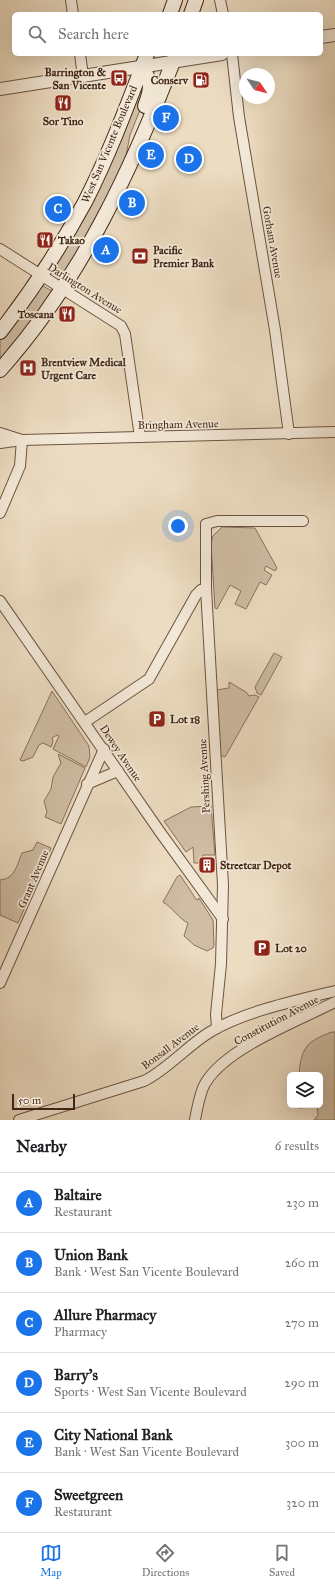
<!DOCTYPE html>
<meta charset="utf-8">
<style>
:root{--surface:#fff;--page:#f6f6f6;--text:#202124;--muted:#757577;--line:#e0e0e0;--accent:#1a73e8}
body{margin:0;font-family:"IM FELL Great Primer",serif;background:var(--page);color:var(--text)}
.controls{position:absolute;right:12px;bottom:12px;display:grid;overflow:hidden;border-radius:6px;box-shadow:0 4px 16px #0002}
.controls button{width:36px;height:36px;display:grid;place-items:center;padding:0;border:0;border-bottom:1px solid var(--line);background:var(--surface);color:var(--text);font:20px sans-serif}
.compass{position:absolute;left:239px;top:68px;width:36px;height:36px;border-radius:50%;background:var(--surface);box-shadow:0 4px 16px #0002;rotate:125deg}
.scale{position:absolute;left:12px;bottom:10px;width:63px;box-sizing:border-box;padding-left:4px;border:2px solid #402716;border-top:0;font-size:11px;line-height:14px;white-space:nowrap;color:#402716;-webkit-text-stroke:3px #f3e8d7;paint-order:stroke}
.you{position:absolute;left:178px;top:526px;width:14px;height:14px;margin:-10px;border:3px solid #fff;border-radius:50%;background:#1a73e8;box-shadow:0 0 0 6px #1a73e833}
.badge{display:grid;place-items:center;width:26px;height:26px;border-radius:50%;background:var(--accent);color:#fff;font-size:13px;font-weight:700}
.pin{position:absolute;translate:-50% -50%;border:2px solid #fff;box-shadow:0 1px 4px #0006}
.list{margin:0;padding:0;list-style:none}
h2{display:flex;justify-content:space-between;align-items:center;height:52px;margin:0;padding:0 16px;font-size:17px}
h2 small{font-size:13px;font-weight:400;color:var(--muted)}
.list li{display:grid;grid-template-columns:26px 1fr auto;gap:12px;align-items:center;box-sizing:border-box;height:60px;padding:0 16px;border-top:1px solid var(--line)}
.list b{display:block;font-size:15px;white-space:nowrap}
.list p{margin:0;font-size:13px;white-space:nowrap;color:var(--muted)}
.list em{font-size:13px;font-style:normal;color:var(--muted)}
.icon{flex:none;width:22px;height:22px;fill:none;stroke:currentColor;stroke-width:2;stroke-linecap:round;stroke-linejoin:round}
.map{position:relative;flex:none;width:335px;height:1120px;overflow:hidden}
.search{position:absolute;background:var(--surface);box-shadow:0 4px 16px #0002;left:12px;right:12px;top:12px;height:44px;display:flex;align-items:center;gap:10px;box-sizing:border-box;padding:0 14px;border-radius:6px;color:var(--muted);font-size:15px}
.sheet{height:412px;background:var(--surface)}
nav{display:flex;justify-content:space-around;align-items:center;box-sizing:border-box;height:56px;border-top:1px solid var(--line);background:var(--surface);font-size:11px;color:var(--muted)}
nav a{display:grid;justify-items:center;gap:2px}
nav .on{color:var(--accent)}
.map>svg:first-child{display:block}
.green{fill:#cfbda4;stroke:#88725d}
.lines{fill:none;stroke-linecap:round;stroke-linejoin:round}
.minor-casing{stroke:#6b5441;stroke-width:12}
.tertiary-casing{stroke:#6b5441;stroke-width:14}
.secondary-casing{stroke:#402716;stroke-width:16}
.minor{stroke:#f3e8d7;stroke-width:10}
.tertiary{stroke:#f3e8d7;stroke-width:12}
.secondary{stroke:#f3e8d7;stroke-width:14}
.labels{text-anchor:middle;stroke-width:3.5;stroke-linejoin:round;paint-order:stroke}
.poi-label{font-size:11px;font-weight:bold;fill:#402716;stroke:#f3e8d7;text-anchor:start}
.street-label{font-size:11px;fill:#402716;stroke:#f3e8d7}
</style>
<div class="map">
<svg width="335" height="1120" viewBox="0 0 335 1120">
<rect width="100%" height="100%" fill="#ecdcc1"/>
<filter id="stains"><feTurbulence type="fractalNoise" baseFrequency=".005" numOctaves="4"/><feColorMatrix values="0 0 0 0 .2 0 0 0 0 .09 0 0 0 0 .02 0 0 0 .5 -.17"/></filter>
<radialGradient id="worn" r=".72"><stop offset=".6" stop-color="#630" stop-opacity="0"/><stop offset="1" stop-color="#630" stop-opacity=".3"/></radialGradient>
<g class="green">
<polygon points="141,81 146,95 130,135 125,161 109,197 63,278 51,270"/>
<polygon points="40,286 43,286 52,291 52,294 0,362 0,340"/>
<polygon points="222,527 255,528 277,568 275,571 266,566 264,570 272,575 266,585 260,582 246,609 235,604 241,591 230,585 217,609 215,608 211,544 213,536"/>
<polygon points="274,653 282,657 261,695 257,693 255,687"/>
<polygon points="229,682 246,692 249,696 255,695 259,697 225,757 220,755 217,690 229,688"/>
<polygon points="52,691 89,746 90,757 86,767 53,749 59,736 57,735 52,738 53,742 51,747 43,743 39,745 33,757 23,761 20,760"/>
<polygon points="58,754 85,768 61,824 45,817 47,812 44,801 51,789 53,777 61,763"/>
<polygon points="211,806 215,855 203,855 202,863 194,863 193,847 186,852 164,821 191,807"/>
<path d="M37,842L51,848L18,923L0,915V880C15,879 17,865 22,853L33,850Z"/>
<path d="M180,875L196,899L198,900L199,898L213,920L214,945L213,948L207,951L194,945L184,936L188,923C178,918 173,908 163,902L177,877Z"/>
<path d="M332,1032H335V1120H314L318,1115L317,1107L299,1108V1105H320V1075H299C301,1049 306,1041 332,1032Z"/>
</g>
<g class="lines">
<g class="minor-casing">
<g id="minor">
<polyline points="71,0 73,14"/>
<polyline points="220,0 223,14"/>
<polyline points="80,54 83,76"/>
<polyline points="232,54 239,117 275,330 289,434"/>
<polyline points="0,249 121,326 125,334 140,437"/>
<polyline points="0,433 22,440"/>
<polyline points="0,443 22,440 335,432"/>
<polyline points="0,513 20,466 22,440"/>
<polyline points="0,601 160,832 223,919"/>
<polyline points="85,722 149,679 196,595 201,590 206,589"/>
<polyline points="87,784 118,771"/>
<polyline points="0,983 104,749"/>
<polyline points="217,1028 216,1014 221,964 223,885 206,589 206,524 217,521 303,521"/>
<path d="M19,1120L144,1081C168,1069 187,1046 210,1032C243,1012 297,1000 335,991"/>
<path d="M195,1120C197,1109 200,1091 206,1082C228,1047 298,1021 335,1002"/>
</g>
</g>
<g class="tertiary-casing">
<g id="tertiary">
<polyline points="321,37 335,35"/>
<polyline points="0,89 222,54"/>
</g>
</g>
<g class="secondary-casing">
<g id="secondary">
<polyline points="170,14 175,0"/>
<polyline points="191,14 196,0"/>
<path d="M142,66C152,84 152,88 145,106"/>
<path d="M0,332C32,291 60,248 85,202C109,155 128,104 147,54"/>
<path d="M0,370C82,278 132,169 176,54"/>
</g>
</g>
<use href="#minor" class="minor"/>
<use href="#tertiary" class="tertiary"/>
<use href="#secondary" class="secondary"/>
</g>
<defs>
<g id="bus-square" transform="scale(0.9)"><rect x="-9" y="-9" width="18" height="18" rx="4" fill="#8f2418" stroke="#f3e8d7"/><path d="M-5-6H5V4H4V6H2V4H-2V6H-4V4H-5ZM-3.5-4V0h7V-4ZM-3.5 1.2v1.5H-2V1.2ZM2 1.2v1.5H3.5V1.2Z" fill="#fff"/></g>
<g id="fuel-square" transform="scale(0.9)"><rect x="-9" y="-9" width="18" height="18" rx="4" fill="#8f2418" stroke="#f3e8d7"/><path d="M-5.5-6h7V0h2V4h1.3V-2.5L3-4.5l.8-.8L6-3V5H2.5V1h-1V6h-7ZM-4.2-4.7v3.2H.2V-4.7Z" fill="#fff"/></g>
<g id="restaurant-square" transform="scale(0.9)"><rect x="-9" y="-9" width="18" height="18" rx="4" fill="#8f2418" stroke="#f3e8d7"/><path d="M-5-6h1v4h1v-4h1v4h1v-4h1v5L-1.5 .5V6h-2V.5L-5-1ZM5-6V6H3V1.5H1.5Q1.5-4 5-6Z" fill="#fff"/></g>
<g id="bank-square" transform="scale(0.9)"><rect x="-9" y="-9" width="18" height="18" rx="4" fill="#8f2418" stroke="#f3e8d7"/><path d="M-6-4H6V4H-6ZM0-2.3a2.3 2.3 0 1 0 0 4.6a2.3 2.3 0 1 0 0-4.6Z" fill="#fff"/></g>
<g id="hospital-square" transform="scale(0.9)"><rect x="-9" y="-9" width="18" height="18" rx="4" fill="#8f2418" stroke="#f3e8d7"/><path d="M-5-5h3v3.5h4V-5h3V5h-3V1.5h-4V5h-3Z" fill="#fff"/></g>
<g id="parking-square" transform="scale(0.9)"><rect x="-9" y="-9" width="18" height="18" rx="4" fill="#8f2418" stroke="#f3e8d7"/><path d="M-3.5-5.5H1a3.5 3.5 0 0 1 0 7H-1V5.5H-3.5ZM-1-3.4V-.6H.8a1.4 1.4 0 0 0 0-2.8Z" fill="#fff"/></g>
<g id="building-square" transform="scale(0.9)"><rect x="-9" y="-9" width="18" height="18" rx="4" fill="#8f2418" stroke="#f3e8d7"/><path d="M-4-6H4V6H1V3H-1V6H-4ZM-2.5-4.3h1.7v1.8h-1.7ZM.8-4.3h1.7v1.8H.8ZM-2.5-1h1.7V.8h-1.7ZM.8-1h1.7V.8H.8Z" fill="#fff"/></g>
</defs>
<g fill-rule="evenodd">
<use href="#bus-square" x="119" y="78"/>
<use href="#fuel-square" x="201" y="80"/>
<use href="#restaurant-square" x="63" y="103"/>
<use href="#restaurant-square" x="45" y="240"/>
<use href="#bank-square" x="140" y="256"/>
<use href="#restaurant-square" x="67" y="314"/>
<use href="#hospital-square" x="28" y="368"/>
<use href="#parking-square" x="157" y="719"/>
<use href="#building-square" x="207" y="865"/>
<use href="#parking-square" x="262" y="948"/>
</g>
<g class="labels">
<g class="poi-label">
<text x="106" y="76" text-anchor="end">Barrington &amp;<tspan x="106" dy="13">San Vicente</tspan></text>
<text x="188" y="84" text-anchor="end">Conserv</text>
<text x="63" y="125" text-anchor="middle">Sor Tino</text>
<text x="58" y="244">Takao</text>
<text x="153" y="254">Pacific<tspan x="153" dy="13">Premier Bank</tspan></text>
<text x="54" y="318" text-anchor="end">Toscana</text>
<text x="41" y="366">Brentview Medical<tspan x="41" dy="13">Urgent Care</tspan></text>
<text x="170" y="723">Lot 18</text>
<text x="220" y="869">Streetcar Depot</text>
<text x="275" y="952">Lot 20</text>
</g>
<g class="street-label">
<text transform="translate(109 144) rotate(-67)" y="4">West San Vicente Boulevard</text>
<text transform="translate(273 242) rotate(80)" y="4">Gorham Avenue</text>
<text transform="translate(85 288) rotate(32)" y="4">Darlington Avenue</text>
<text transform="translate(178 424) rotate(-1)" y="4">Bringham Avenue</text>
<text transform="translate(121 753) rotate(56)" y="4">Dewey Avenue</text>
<text transform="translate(204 776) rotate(-93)" y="4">Pershing Avenue</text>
<text transform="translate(33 879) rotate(-67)" y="4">Grant Avenue</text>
<text transform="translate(276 1020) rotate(-28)" y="4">Constitution Avenue</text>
<text transform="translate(170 1046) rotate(-37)" y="4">Bonsall Avenue</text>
</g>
</g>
<rect width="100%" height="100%" filter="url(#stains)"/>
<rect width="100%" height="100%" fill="url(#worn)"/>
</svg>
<div class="controls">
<button><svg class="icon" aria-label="layers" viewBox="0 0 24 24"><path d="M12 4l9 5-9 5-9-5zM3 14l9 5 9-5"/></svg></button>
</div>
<svg class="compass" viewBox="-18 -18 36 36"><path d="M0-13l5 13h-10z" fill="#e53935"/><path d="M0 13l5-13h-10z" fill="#757577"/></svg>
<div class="scale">50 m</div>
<div class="you"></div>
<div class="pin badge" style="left:106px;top:250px">A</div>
<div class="pin badge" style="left:132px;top:203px">B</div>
<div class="pin badge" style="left:58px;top:209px">C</div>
<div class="pin badge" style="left:189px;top:159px">D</div>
<div class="pin badge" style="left:151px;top:155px">E</div>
<div class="pin badge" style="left:166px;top:118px">F</div>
<div class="search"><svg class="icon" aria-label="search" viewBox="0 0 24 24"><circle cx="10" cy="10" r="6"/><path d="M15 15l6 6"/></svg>Search here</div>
</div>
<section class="sheet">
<h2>Nearby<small>6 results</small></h2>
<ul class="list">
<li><span class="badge">A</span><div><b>Baltaire</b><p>Restaurant</p></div><em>230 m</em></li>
<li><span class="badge">B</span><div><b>Union Bank</b><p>Bank · West San Vicente Boulevard</p></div><em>260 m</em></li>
<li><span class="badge">C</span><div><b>Allure Pharmacy</b><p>Pharmacy</p></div><em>270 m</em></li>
<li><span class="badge">D</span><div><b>Barry's</b><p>Sports · West San Vicente Boulevard</p></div><em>290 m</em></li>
<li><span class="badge">E</span><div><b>City National Bank</b><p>Bank · West San Vicente Boulevard</p></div><em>300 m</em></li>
<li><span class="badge">F</span><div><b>Sweetgreen</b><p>Restaurant</p></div><em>320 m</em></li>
</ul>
</section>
<nav>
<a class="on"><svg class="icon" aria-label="map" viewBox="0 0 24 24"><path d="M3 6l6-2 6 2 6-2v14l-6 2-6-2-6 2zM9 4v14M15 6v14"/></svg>Map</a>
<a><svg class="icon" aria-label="directions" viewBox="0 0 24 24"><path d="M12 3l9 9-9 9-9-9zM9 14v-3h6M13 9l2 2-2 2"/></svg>Directions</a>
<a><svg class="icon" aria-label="saved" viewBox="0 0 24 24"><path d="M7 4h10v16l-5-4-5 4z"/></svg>Saved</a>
</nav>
